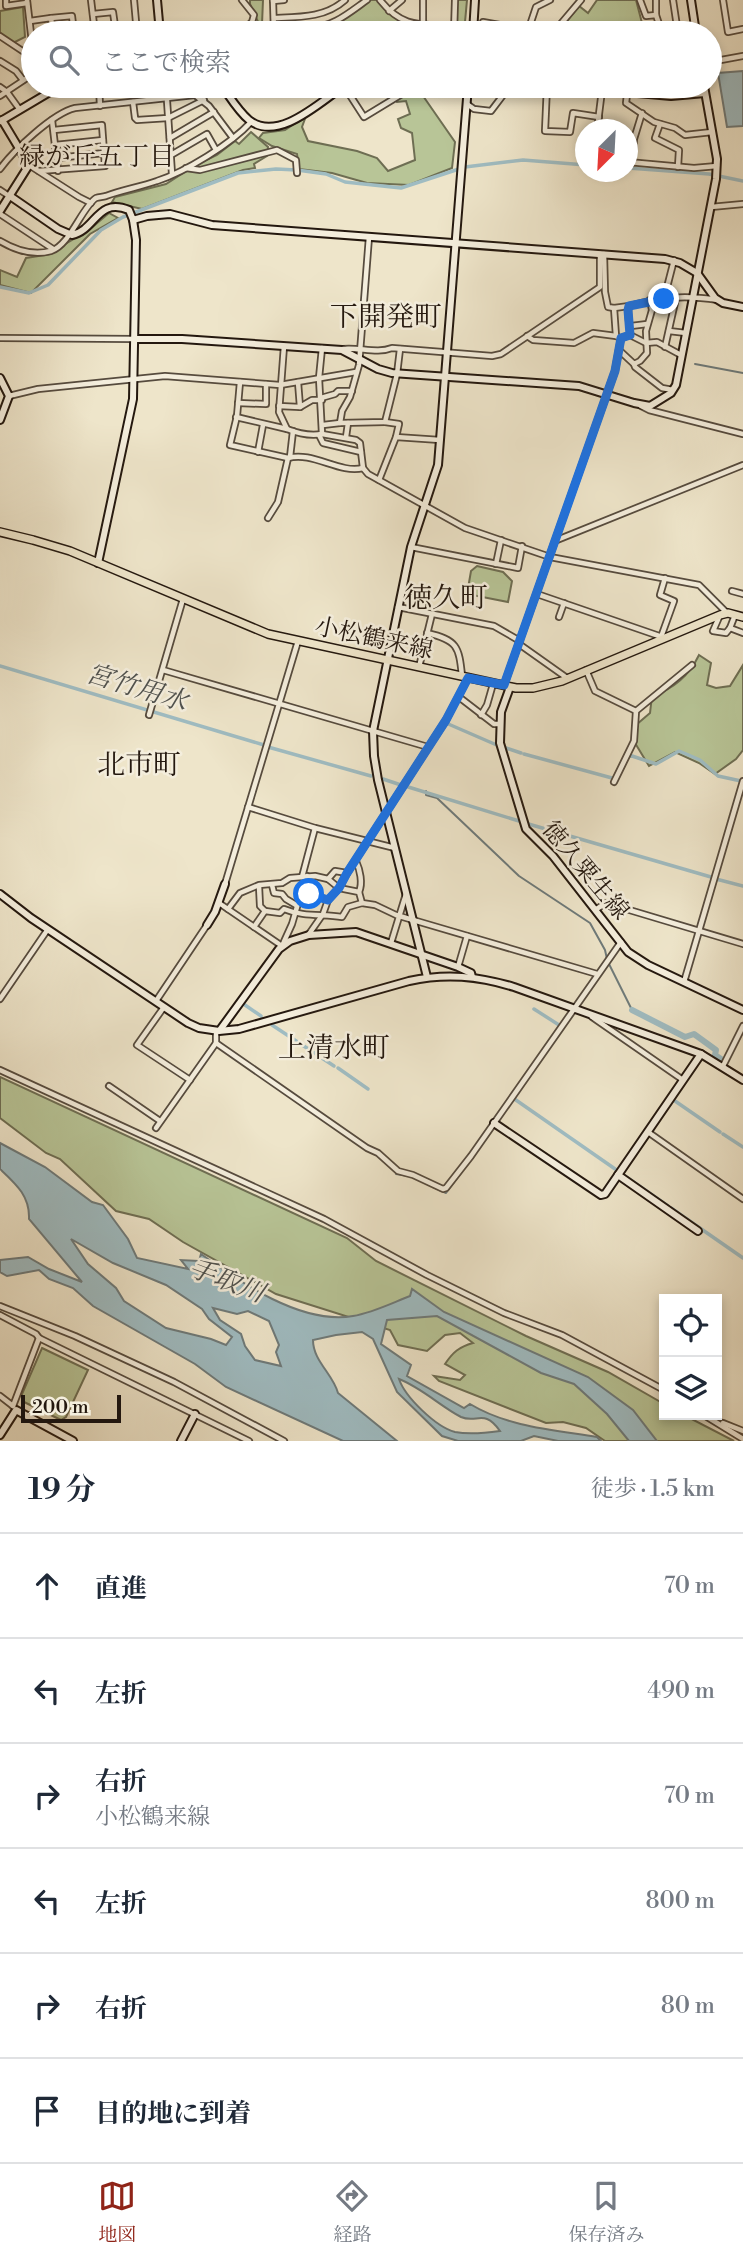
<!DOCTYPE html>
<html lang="ja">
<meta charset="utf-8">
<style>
:root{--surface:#fff;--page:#f6f6f7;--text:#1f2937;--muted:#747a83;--line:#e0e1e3;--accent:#8f2418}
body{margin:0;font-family:"Libre Bodoni","Noto Serif JP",serif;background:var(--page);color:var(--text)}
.controls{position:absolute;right:21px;bottom:21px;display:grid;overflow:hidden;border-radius:0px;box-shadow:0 4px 10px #0003}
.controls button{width:63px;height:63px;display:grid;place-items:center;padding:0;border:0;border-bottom:2px solid var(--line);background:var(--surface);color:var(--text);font:35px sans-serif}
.compass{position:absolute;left:575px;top:119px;width:63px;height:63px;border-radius:50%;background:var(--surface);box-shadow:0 4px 10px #0003;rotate:204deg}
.scale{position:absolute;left:21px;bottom:18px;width:100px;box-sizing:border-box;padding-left:7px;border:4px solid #24180f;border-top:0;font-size:19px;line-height:24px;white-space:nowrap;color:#24180f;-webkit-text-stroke:5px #f4eedd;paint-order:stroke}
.stop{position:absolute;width:21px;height:21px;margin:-16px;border:5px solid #1a73e8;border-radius:50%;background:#fff}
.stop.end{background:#1a73e8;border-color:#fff;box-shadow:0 2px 7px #0008}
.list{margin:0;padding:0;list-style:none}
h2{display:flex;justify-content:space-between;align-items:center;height:91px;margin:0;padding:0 28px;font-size:30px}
h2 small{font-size:23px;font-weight:400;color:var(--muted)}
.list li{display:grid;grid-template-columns:46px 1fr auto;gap:21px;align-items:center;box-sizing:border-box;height:105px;padding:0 28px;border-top:2px solid var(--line)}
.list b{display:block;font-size:26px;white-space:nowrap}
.list p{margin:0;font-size:23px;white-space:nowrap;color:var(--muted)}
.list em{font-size:23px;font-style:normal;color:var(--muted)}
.icon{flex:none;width:38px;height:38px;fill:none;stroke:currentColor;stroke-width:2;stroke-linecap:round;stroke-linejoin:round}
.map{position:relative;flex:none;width:743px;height:1441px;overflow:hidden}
.search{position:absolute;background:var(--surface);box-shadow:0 4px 10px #0003;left:21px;right:21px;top:21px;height:77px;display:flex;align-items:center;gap:18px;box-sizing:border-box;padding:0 24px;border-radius:38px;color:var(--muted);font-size:26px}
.sheet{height:721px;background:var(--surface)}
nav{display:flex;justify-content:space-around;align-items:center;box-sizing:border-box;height:98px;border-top:2px solid var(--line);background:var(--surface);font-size:19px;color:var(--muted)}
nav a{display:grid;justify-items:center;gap:4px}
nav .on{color:var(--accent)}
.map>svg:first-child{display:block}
.green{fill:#b8c597;stroke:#6e6e53;stroke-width:2}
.water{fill:#9fbcc2;stroke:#6e7a7a;stroke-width:2;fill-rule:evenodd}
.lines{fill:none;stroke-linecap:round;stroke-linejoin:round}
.stream{stroke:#6e7a7a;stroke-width:2}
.canal{stroke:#9fbcc2;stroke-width:3.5}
.river{stroke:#9fbcc2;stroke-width:6}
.street-casing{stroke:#564b3e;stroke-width:8}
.secondary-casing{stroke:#24180f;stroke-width:10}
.primary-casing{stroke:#24180f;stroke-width:10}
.street{stroke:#f4eedd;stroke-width:4.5}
.secondary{stroke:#f4eedd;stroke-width:6}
.primary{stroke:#eee5ca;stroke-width:7}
.route{stroke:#1a73e8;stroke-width:9}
.labels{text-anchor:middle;stroke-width:5;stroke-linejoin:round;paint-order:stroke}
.street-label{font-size:24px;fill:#24180f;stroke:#f4eedd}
.neighbourhood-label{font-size:26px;fill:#24180f;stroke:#f4eedd}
.water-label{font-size:26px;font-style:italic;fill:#4f514e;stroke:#f4eedd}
.quarter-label{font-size:28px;fill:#24180f;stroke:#f4eedd}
</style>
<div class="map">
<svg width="743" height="1441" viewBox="0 0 743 1441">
<rect width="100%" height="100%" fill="#eee5ca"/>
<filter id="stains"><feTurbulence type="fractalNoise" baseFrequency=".00286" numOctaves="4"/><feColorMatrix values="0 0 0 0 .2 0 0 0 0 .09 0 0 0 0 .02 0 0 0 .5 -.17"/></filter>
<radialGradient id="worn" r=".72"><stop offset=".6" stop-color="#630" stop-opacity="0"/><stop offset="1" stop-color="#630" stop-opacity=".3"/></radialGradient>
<g class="green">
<polygon points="250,0 263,0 262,24 259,24 250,4"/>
<path d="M369,0H379C395,26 413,24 441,27V33H336L334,24Z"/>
<polygon points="456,0 467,0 464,33 459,33 460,25 457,22"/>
<polygon points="597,0 636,0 642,23 652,22 655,33 557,33 579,6 588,13"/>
<polygon points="23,7 25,37 13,43 0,33 0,11"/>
<polygon points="417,86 450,86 443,93 433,88 421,93 455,142 452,168 409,185 367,183 332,173 299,169 297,154 272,146 259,138 263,133 285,130 306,116 302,127 308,141 357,151 377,158 388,171 415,160 412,133 401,128 398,119 410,114 406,101 397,102 396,99"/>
<polygon points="251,132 268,147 267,156 254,164 255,168 243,170 142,209 112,202 115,197 166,184 194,166 217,155 235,141 239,144"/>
<polygon points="109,213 118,218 90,234 31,293 0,285 0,270 17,277 26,258 51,254 67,243 89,230"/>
<polygon points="477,566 503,572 512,581 508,602 467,594 471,571"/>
<path d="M699,655L711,663L707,685L716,688L730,686L743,665V750L736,759L715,774L699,763L675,752L649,766L635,743L636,725L650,713L652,696C673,689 689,676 699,655Z"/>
<path d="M0,1077L347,1238L376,1261L526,1336L608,1372L664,1404V1415H684L734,1441H605L586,1428L563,1422L546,1423L439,1381L434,1376L460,1380L465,1375L445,1364C453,1352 459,1347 473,1343L460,1333L445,1335L427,1351L398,1345L390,1330L276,1294L183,1242L149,1219L116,1211L60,1159L46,1153L0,1118Z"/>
<polygon points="42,1348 88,1370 66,1417 61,1420 22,1401 22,1394"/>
</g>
<g class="water">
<polygon points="743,71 743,126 727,127 718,73"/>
<path d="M0,1143L45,1167L92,1202L103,1205L128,1239L137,1258L188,1269L181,1260L199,1261L201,1254C241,1283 302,1325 353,1316C372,1313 392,1303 410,1296L412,1289L444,1312L588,1377L633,1410L657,1441H629L607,1414L574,1384L541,1373L437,1316L387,1320L381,1344L411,1365L407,1376L464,1408L470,1404C508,1427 554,1430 597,1437L601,1441H558L534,1436L521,1441H458L442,1436L397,1392L373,1339L362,1332L336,1335L313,1340C313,1361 333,1374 338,1393L397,1441H343L226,1387L195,1364L93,1306L73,1288L49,1279L39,1270L7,1276L0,1272V1260L28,1257L49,1269L82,1282L29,1219C30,1196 16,1184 0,1169ZM71,1239L113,1263L166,1285L202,1309L209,1319L232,1337L226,1345L211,1339L166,1328L124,1301L116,1288L88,1264ZM213,1308L237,1314L248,1311L269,1321L279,1345L276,1352L281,1366L255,1360L245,1346L241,1334L220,1320ZM399,1379C422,1388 440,1406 461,1417C477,1424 484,1408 500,1431C486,1433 470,1435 455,1432C436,1427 405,1397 399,1379Z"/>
</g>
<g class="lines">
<g class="stream">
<polyline points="695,364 743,373"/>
<polyline points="426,791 426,795 437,798 519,876 590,923 605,950 607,959"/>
<polyline points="609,964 632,1010"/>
<polyline points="284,1088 301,1099"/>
<polyline points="396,1174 409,1176"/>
<polyline points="433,1187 446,1193 461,1173"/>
</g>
<g class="canal">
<polyline points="628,168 709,174 743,181"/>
<polyline points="0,287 29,293 48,285 101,230 123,217 238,173 276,169 297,170 326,174 345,182 401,188 465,167 523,160 586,165"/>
<polyline points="0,666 264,745"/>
<polyline points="446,723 499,746"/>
<polyline points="268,747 371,776"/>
<polyline points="506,748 521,753"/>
<polyline points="524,754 612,778"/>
<polyline points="627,759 629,755 656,764 679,751 700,760 718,776 741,781"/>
<polyline points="383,779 401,785"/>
<polyline points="405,786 519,821"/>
<polyline points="525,823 711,877"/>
<polyline points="716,879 743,886"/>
<polyline points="245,1005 261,1016"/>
<polyline points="534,1009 559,1025"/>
<polyline points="272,1025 334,1066"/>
<polyline points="338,1068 368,1089"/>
<polyline points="513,1098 618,1171"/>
<polyline points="675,1101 720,1132"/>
<polyline points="723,1134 743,1147"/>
<polyline points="622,1174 668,1206"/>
<polyline points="671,1208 743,1258"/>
</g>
<polyline class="river" points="632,1010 685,1037 694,1034 716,1050 715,1055 724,1061"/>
<g class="street-casing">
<g id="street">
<polyline points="6,0 6,6 27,3"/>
<polyline points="27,0 33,51"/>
<polyline points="91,0 95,33"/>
<polyline points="134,0 137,33"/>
<polyline points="273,0 274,33"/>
<path d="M380,0C403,29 421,24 454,26"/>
<polyline points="640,0 646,16 656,15 662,33"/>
<polyline points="656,0 656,15"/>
<polyline points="673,0 678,33"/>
<polyline points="723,0 728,32 743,29"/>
<polyline points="273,1 284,0"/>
<polyline points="389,11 402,0"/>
<polyline points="93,14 113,12 116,33"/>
<polyline points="51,18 72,16 74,33"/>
<path d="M274,18C299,17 325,18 345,0"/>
<polyline points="30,21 51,18 53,33"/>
<polyline points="423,24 423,0"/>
<path d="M311,27C332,28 350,12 367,0"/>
<polyline points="528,31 536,7 550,0"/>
<polyline points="240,33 252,22 254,15 242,0"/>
<polyline points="454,33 455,0"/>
<polyline points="482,33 483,22 528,30"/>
<polyline points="553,33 581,0"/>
<polyline points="0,36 33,58"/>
<polyline points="0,61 16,71 23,80"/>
<polyline points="710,62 743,56"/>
<polyline points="99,86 100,106"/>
<polyline points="166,86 172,174"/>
<polyline points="344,86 364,117 415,86"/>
<polyline points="547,86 545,131 570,132 573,113 599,117"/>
<polyline points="628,86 626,103 654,122 675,128 685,135 712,132"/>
<polyline points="0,87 7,92 20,110"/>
<polyline points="0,96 33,74"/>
<polyline points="133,102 135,118 137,120 168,118 204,100"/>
<polyline points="467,104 474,109 491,111 510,86"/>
<polyline points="52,120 58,171"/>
<polyline points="660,124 655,138 679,150 678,167"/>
<polyline points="597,130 602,90"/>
<polyline points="170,138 214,112"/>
<polyline points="55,145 103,140"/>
<polyline points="171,155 207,134 216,150"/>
<polyline points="57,158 104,153"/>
<polyline points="628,162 694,168 717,166"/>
<polyline points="632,163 634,139 642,113"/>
<polyline points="29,165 79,197 91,203"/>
<polyline points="186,168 200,170 277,150 296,160 297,173"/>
<path d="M0,169C13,151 53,113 75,108L195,95L209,106L233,138"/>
<polyline points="39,171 105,166 102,125 54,130"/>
<polyline points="0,190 9,196"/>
<polyline points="711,207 743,204"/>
<polyline points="0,214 53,249"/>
<path d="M0,241C15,250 33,256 51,251C70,245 82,207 96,198C99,197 102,197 106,196C122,190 140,187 157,181C185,172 231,144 251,122"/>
<polyline points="604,254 605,292 608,307 614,308 629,306"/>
<polyline points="664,299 674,260"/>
<polyline points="614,308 616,336 618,337"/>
<polyline points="631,326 647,324"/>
<polyline points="669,331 686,333"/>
<polyline points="630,335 646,343 657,342 681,355"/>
<polyline points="527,336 533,340 574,343 593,333 616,336"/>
<polyline points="0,338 135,339"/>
<path d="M284,346L279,412L287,429C297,433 311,436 322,434L356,440L360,443L363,468L368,474L465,528L550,557L699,585L727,613"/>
<polyline points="665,347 676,298"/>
<polyline points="322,348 319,378 322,434"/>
<path d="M343,349C359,347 377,354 392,348L492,356L501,354L600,287V254"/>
<polyline points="620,351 634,364 640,361 647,353 646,331 652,310 650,300"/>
<polyline points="634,364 635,367 662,388 673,390"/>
<path d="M240,382L237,416L230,445L288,458C313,451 339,474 363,468"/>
<polyline points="298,382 300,407"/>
<polyline points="9,396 38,389 165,376 280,385 356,372"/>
<polyline points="321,398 335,394 338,391 352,391"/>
<polyline points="238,403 266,404 266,384"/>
<polyline points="279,406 300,407 312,400 322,400"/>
<polyline points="641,406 649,410 743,434"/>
<polyline points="236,417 287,429"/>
<polyline points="385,422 399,424 396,437"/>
<polyline points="340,423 342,411 350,397 359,365 369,237"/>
<polyline points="323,425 340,423 385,422 397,374 400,349"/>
<polyline points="319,435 323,443 361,452"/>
<polyline points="346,437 348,423"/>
<polyline points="258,452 263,425"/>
<polyline points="290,457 293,431"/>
<polyline points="379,480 396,437 440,440"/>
<polyline points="268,518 278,502 288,458"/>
<polyline points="557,540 743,465"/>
<polyline points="411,547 518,568 522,546"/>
<polyline points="496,564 501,540"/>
<polyline points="732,591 743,594"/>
<polyline points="537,594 662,637"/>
<polyline points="398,607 494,626 520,641"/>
<polyline points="720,615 713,631 726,633 730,628 743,633"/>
<polyline points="559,617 564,603"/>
<polyline points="730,628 735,615"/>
<path d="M427,633C457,640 459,646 462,676"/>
<polyline points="661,637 674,601 660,595 665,578"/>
<polyline points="519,644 567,678"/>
<polyline points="419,667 432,614"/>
<polyline points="163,670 428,747"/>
<polyline points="586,670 595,691 636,711"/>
<path d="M504,685L615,371L621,338L630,335C631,326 626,314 629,306C663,297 684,295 718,300"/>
<polyline points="459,697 494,724 500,724"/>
<polyline points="149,715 183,599"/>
<polyline points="481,715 487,705 493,684"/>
<polyline points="614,782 634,741 636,711 692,665"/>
<polyline points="248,807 315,828 395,848"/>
<path d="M356,861C360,870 363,883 359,892"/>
<polyline points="307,876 307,886 310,891 309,894"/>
<polyline points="302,877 315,828"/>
<polyline points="328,879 335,871 347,873"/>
<polyline points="225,884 298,641"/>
<polyline points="272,885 274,893 282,894 286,899 296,905"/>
<polyline points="259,886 260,906 265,911"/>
<polyline points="219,903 282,946 292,924 299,900 309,894 328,900"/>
<polyline points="228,909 240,893 259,885 282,883 290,878 315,876 328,879 339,888 359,892 362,903 375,905 396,915 597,974"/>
<polyline points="595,910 606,903 743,944"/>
<path d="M254,927L265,911L280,913L284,909C303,917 322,914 342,917L348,907L362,903"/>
<polyline points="309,934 323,914 328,900 339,888 347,873 446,720 468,678"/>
<polyline points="391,943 406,894"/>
<polyline points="458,967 467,936"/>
<polyline points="684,982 743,781"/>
<polyline points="0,999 48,929"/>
<polyline points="156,1001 207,925"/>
<polyline points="164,1007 137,1045 190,1080"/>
<polyline points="592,1017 683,1080"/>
<polyline points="216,1043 367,1148 378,1153 398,1171 413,1175 443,1189 446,1188 471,1156 621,942"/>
<polyline points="723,1066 743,1026"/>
<polyline points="0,1070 324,1219 427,1275 504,1313 562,1335 664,1390"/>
<polyline points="109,1086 160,1121"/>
<polyline points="156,1128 216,1043 216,1034"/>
<polyline points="648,1132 743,1199"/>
<polyline points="0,1306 75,1336 174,1382 284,1441"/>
<polyline points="0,1315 36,1334 39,1338 13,1406"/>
<polyline points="39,1338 249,1441"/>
<polyline points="0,1396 13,1406"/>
<polyline points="704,1415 743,1439"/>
<polyline points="723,1423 743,1431"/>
</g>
</g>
<g class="secondary-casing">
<g id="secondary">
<polyline points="157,0 160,33"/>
<polyline points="691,0 696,33"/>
<polyline points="473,33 475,0"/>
<path d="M222,86C230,97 238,111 249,120C278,143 320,102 344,86"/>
<polyline points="559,86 671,96 705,93"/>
<polyline points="1,121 55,89 74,86"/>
<path d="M10,196L58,229L72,235C96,230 97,197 129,210L133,220L147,216L170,214L212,225L665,259L680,263L697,273L715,298L723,303L743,307"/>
<polyline points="0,211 29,165 2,120"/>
<polyline points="135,339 182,339 342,350 378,369 392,373 579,386 634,403 650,406 671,393 676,385 716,179 717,159 704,86"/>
<polyline points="0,378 9,396 0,420"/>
<polyline points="98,563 133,399 136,240 133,220"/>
<polyline points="510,687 501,712 500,743 526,829 553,856 628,952 648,965 743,1010"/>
<path d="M0,894L31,918L188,1023L199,1028L219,1031L239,1029L409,981C446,973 478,976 514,987L701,1054L743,1080"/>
<polyline points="207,925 215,912 225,884"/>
<polyline points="427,977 378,780 374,756 373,731 411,547 438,465 468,86"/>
<polyline points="220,1030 279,949 290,941 309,935 356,932 458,967 471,973 472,977"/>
<polyline points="494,1123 601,1195 605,1194 701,1054"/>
<polyline points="618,1175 698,1231"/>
<polyline points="0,1435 16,1410 73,1441"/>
<polyline points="181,1441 195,1414"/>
</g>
</g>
<g class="primary-casing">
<polyline id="primary" points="0,532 33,540 70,551 268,634 516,688 533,688 562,681 720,615 728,613 743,617"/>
</g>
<use href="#street" class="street"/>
<use href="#secondary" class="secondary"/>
<use href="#primary" class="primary"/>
</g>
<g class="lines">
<polyline class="route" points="309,894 328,900 339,888 347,873 446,720 468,678 504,685 615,371 621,338 630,335 628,310 629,306 664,299"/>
</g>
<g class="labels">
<g class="street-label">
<text transform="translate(374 638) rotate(12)" y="8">小松鶴来線</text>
<text transform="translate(586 870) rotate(50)" y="8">徳久粟生線</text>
</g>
<g class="neighbourhood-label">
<text x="97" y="165">緑が丘五丁目</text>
</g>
<g class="water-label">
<text transform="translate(137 687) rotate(17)" y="9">宮竹用水</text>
<text transform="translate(227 1280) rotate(21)" y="9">手取川</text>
</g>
<g class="quarter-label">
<text x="386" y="326">下開発町</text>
<text x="446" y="607">徳久町</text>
<text x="139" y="774">北市町</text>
<text x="334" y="1057">上清水町</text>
</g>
</g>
<rect width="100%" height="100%" filter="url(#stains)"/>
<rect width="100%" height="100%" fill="url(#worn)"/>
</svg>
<div class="controls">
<button><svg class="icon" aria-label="locate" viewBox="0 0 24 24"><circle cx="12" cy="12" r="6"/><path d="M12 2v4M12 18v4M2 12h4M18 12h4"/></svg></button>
<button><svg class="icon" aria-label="layers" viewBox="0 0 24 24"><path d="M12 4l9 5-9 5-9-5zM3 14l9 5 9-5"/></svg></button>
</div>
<svg class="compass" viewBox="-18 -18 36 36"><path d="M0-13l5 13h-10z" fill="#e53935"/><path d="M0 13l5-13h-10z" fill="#747a83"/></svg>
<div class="scale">200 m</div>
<div class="stop" style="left:309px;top:894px"></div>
<div class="stop end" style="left:664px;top:299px"></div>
<div class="search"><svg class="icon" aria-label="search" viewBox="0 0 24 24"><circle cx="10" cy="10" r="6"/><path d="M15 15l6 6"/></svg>ここで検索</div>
</div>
<section class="sheet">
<h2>19 分<small>徒歩 · 1.5 km</small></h2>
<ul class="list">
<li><svg class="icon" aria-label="ahead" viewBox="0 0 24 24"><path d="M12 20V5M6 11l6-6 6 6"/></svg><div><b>直進</b></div><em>70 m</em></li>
<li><svg class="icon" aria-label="left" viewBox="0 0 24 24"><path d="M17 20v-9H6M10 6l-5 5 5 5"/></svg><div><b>左折</b></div><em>490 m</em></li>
<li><svg class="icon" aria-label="right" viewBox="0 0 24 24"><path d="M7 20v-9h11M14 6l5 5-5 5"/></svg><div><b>右折</b><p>小松鶴来線</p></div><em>70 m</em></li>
<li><svg class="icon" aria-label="left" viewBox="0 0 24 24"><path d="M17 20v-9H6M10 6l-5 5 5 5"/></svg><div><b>左折</b></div><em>800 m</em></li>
<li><svg class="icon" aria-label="right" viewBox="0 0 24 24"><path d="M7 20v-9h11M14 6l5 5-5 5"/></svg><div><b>右折</b></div><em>80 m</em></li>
<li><svg class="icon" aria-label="arrive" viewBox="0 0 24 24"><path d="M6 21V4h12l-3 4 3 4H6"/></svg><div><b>目的地に到着</b></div></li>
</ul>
</section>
<nav>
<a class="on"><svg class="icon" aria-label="map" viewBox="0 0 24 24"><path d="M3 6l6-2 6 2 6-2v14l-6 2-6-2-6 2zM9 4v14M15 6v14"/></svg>地図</a>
<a><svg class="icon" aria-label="directions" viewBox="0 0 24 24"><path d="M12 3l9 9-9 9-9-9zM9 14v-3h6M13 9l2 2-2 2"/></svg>経路</a>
<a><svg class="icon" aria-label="saved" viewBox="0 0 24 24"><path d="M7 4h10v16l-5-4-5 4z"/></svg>保存済み</a>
</nav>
